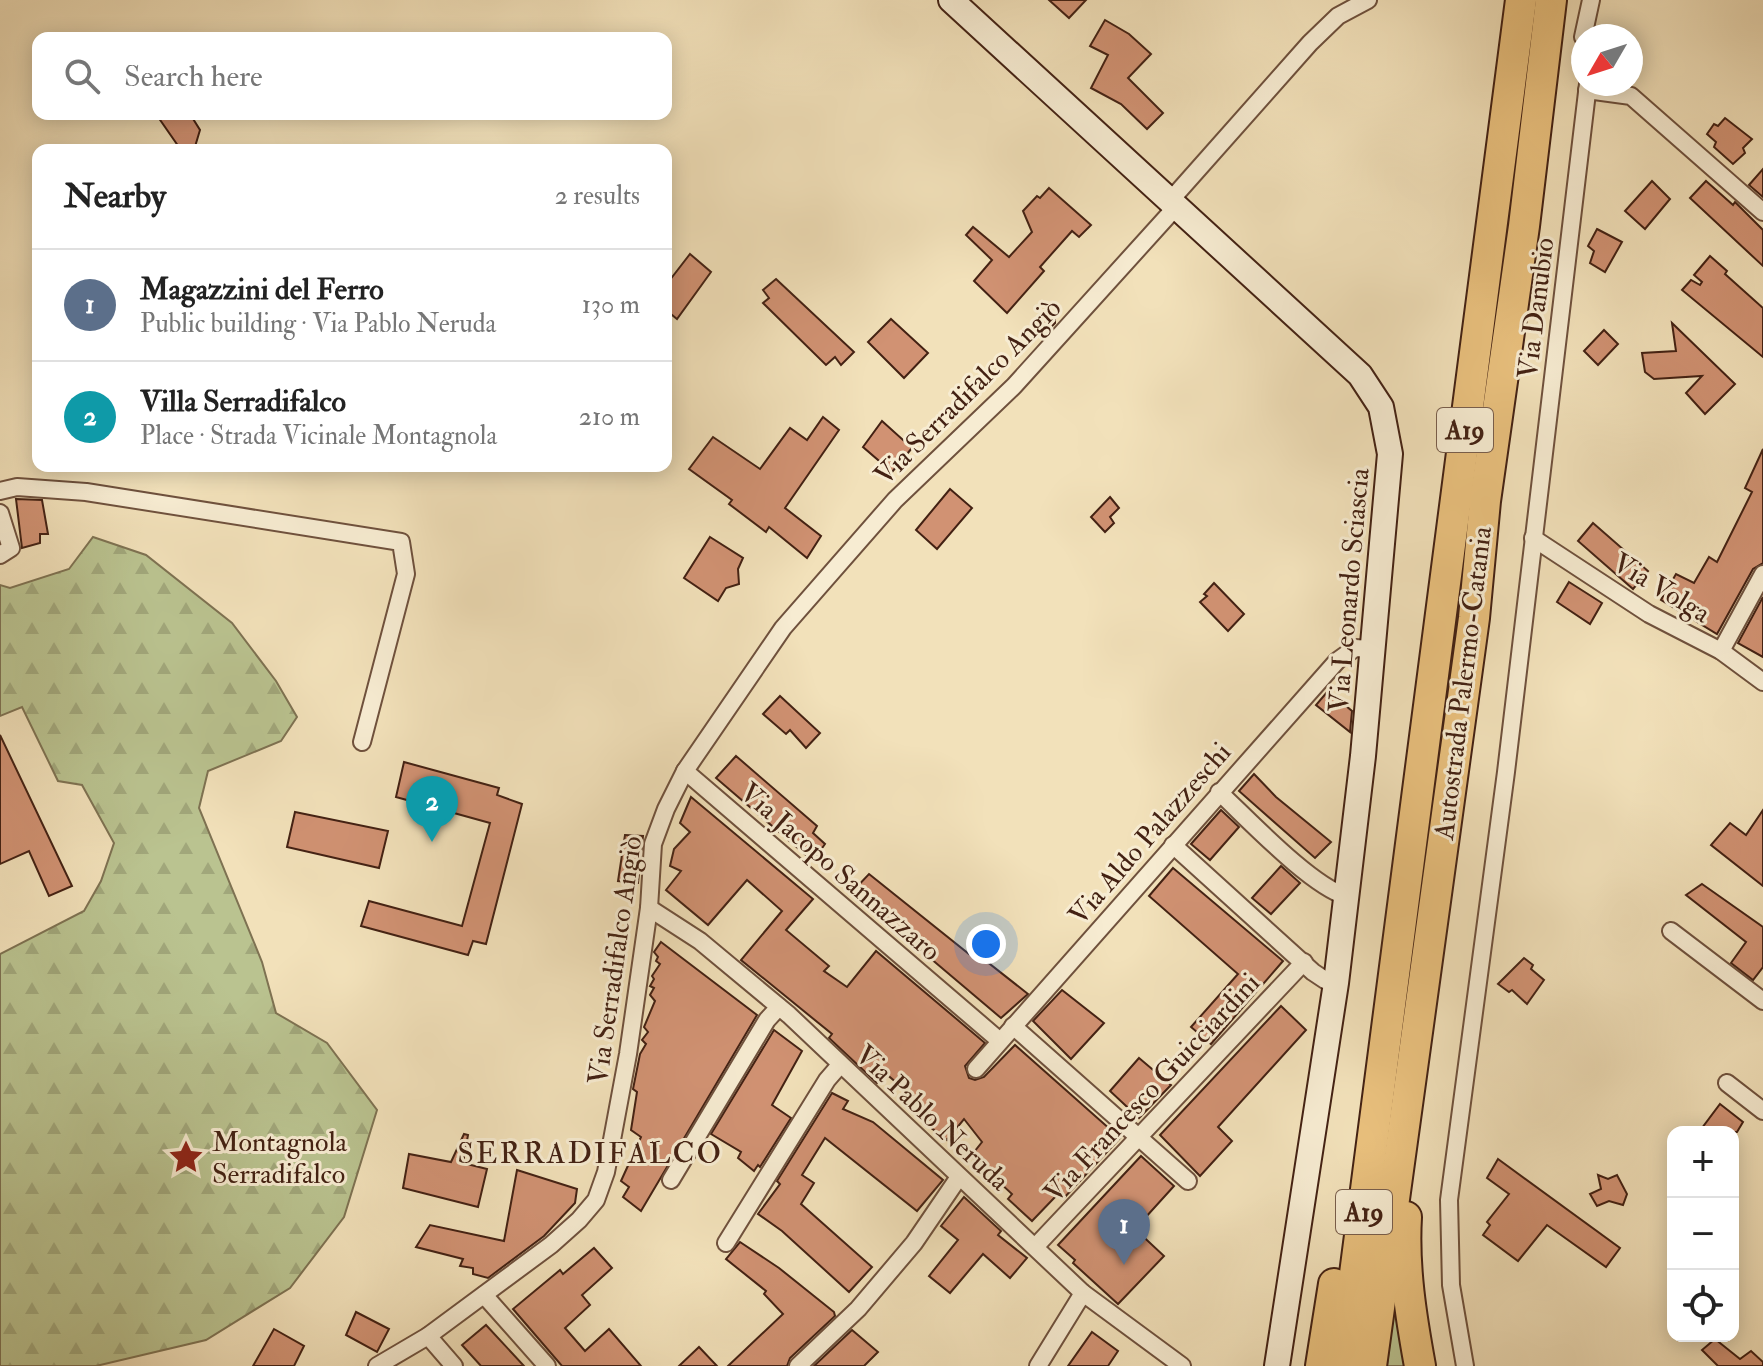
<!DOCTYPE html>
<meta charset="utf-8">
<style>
:root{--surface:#fff;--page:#f6f6f6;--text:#222;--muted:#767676;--line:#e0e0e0;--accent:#8f2418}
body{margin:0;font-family:"IM FELL Double Pica",serif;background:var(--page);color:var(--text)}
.controls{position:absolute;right:24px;bottom:24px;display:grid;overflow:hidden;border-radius:16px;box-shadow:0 4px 20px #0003}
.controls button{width:72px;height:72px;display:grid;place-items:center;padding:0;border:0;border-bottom:2px solid var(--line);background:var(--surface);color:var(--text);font:40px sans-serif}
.compass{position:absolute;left:1571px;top:24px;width:72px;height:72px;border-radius:50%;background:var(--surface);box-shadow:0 4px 20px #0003;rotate:231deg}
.you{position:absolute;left:986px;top:944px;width:28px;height:28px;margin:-20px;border:6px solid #fff;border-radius:50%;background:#1a73e8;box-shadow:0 0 0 12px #1a73e833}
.badge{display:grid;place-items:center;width:52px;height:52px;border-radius:50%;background:var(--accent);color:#fff;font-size:26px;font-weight:700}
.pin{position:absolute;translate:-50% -66px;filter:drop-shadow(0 2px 4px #0008)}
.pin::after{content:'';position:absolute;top:42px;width:28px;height:24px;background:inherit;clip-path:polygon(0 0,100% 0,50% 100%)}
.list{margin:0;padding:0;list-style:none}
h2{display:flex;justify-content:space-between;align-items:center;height:104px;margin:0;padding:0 32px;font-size:34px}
h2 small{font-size:26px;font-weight:400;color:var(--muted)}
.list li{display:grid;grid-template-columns:52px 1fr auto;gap:24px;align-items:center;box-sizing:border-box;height:112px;padding:0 32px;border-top:2px solid var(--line)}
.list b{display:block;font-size:30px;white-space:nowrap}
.list p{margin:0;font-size:26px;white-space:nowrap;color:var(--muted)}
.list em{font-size:26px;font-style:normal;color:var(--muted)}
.icon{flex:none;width:44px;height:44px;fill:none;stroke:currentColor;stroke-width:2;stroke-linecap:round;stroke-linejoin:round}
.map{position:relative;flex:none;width:1763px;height:1366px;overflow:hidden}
.search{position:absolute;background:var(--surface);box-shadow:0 4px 20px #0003;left:32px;top:32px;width:640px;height:88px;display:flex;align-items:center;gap:20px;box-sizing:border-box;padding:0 28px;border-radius:16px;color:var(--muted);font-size:30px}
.panel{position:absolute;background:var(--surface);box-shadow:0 4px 20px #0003;left:32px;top:144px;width:640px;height:328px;border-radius:16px}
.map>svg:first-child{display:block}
.grass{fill:#bac390;stroke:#7e7252;stroke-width:2}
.forest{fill:url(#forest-firs);stroke:#7e7252;stroke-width:2}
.building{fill:#d19273;stroke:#432113;stroke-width:2}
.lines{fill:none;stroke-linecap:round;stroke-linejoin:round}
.street-casing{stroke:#6f513d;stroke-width:20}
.secondary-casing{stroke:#432113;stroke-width:28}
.highway-casing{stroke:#432113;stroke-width:34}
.street{stroke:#f7ecd2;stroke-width:16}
.secondary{stroke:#f7ecd2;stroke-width:24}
.highway{stroke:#e9c07d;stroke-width:30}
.labels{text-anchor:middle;stroke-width:6;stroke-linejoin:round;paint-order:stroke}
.shield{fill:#f7ecd2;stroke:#795e4c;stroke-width:2}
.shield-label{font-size:26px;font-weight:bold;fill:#432113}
.street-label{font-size:28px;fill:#432113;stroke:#f7ecd2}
.poi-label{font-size:28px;fill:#432113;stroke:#f7ecd2;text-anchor:start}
.neighbourhood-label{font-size:30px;letter-spacing:2px;fill:#432113;stroke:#f7ecd2}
</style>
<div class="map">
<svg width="1763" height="1366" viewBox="0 0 1763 1366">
<defs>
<pattern id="forest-firs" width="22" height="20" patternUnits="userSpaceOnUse" patternTransform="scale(2)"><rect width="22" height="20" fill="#bac390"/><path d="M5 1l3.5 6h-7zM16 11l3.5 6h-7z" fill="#a1a77b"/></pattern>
</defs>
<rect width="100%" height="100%" fill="#f2e1ba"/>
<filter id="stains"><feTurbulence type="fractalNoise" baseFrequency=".0025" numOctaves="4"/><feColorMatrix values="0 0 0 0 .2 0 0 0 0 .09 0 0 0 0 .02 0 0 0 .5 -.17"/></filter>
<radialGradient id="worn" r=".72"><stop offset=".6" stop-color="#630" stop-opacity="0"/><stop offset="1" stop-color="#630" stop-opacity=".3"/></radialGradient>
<polygon class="grass" points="1396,1291 1411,1366 1387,1366"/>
<polygon class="forest" points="93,537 146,555 232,623 276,681 297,717 281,741 208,771 199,808 262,962 276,1013 327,1043 377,1110 344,1217 290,1288 206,1340 96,1366 0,1366 0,954 84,911 101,881 114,843 82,785 58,781 22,707 0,716 0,585 10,588 69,569"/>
<g class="building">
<polygon points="1049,0 1086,0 1069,18"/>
<polygon points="1105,20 1129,34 1151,54 1128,78 1163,113 1147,129 1121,104 1091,88 1108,55 1090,46"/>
<polygon points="156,114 190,114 200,130 194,150 181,150"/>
<polygon points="1725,118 1752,139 1743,148 1745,153 1733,164 1714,147 1716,142 1707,134 1714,124 1718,126"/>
<polygon points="1763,169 1763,197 1749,185"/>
<polygon points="1652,181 1670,199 1645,229 1625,211"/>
<polygon points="1706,181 1733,205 1735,202 1763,230 1763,266 1690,198"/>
<polygon points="1049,188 1091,225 1079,237 1072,231 1040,267 1044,271 1007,313 974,281 992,260 966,235 973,227 1009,257 1032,232 1023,211 1037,196 1040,198"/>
<polygon points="1597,229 1622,242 1605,272 1590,263 1594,251 1588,246"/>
<polygon points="690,254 711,272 677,319 666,310 666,285"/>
<polygon points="1710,256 1727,271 1725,274 1763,308 1763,357 1682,290 1691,280 1700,285 1702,282 1694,275"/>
<polygon points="776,279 854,352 841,365 835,357 826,365 763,303 769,298 763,290"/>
<polygon points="1048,310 1055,317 1055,323 1044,334 1035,322"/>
<polygon points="891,319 928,353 904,378 868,342"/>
<polygon points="1672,323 1735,384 1705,414 1686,393 1702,376 1654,379 1645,372 1642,353 1676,351"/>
<polygon points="1604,330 1618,344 1598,365 1584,351"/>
<polygon points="823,417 839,430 785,508 821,536 807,558 769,527 766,532 729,504 732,500 689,469 713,437 760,469 790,428 807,440"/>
<polygon points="882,421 912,448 892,472 863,447"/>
<polygon points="1763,449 1763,563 1753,569 1717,634 1661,600 1676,574 1694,583 1709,557 1717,562 1752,492 1745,488"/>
<polygon points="950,489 972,508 937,549 916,530"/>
<polygon points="1110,497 1119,508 1110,517 1114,523 1105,532 1091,517"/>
<polygon points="16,499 42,500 48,534 40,534 40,543 22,548"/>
<polygon points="1593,523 1648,571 1633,589 1578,541"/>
<polygon points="710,537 743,558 738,569 739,584 726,588 718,601 684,578"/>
<polygon points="1569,582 1602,603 1590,624 1557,602"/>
<polygon points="1214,583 1244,614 1228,631 1200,602 1207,596 1204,594"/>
<polygon points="1763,597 1763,657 1738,643"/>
<polygon points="1328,691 1352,711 1350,732 1316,705"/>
<polygon points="780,696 820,733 806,748 790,730 786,734 763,714"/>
<polygon points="0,735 72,886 49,896 29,851 0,864"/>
<polygon points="736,756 817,826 813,833 825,844 813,861 716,778"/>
<polygon points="404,762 499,788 497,795 522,804 486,944 473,941 468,955 361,926 369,901 462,926 490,823 396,797"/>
<polygon points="1254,774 1276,797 1331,842 1315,858 1239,791"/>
<polygon points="691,797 813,899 786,930 829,966 824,971 847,987 876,951 985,1043 965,1066 969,1078 975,1080 984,1077 1015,1045 1120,1138 1063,1199 1056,1196 1032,1221 1008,1199 1012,1194 971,1156 982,1142 964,1119 947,1140 921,1120 929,1110 885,1073 877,1083 829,1038 832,1034 741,960 782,911 747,880 708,925 666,890 681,871 670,866 674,849 690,832 680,823"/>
<polygon points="1221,810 1239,827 1210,860 1191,844"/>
<polygon points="1763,810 1763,886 1711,845 1730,823 1746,835"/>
<polygon points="295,812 388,831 379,868 287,847"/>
<polygon points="625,835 643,836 638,883 618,881"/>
<polygon points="1281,866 1300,883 1271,914 1252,898"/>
<polygon points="1173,868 1283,961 1211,1044 1191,1027 1238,974 1149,896"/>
<polygon points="869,874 969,954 972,950 1028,994 1001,1018 852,892"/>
<polygon points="1702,884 1763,927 1763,967 1753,980 1731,963 1746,942 1686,895"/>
<polygon points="661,942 757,1015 641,1211 623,1197 629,1187 621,1181 641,1137 631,1130 637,1092 633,1089 640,1054 646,1044 642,1040 648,1032 644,1027 655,1001 650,995 654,988 650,986 654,979 652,976 660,964 656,961 658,957 654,952"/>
<polygon points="1524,958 1533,965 1531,969 1544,980 1527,1004 1512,990 1509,992 1498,984"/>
<polygon points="1062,990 1104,1023 1071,1059 1033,1021"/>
<polygon points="1281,1006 1306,1030 1218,1127 1232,1141 1200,1176 1160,1135"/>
<polygon points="774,1030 802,1051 772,1105 791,1118 760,1167 758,1165 754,1171 738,1158 741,1152 711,1134"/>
<polygon points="1139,1058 1171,1085 1139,1118 1110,1091"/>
<polygon points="832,1093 848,1101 843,1109 873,1122 943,1180 917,1211 825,1138 802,1175 814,1183 801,1204 872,1267 849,1292 782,1231 758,1214 780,1184 777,1181"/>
<polygon points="1720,1104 1743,1122 1737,1132 1699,1132"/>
<polygon points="464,1134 468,1135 463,1163 487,1169 478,1207 403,1188 409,1154 451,1162"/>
<polygon points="1141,1156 1174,1186 1135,1229 1164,1256 1118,1304 1073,1263 1075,1260 1058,1245"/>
<polygon points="1498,1159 1620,1248 1606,1267 1547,1225 1518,1261 1483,1235 1490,1225 1487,1222 1509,1194 1487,1178"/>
<polygon points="517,1170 577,1189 575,1203 544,1236 488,1278 473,1274 473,1268 460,1266 463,1259 416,1247 430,1225 504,1241"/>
<polygon points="1598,1175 1608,1179 1617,1175 1627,1194 1623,1205 1609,1201 1597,1206 1590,1194 1601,1189"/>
<polygon points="964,1197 1001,1231 998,1235 1027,1258 1010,1278 983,1254 950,1293 929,1276 958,1240 941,1226"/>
<polygon points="740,1242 779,1268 834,1312 835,1316 790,1358 787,1366 728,1366 783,1314 764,1294 766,1291 726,1259"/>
<polygon points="594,1248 612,1268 582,1295 590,1305 565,1328 585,1351 609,1329 641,1366 562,1366 513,1309 560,1270 563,1274"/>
<polygon points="356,1312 389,1329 377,1352 346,1335"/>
<polygon points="486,1325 524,1366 481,1366 462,1345"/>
<polygon points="274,1329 304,1346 294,1366 253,1366"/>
<polygon points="852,1330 878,1352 864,1366 814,1366"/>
<polygon points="1092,1332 1118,1351 1108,1366 1068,1366"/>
<polygon points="1715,1339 1740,1359 1751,1351 1763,1362 1763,1366 1718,1366 1702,1350"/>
<polygon points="699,1347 717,1366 679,1366"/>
</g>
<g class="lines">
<g class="street-casing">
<g id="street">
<polyline points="1583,37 1591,0"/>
<polyline points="1587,90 1631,96 1763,212"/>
<polyline points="1169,202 1310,43 1338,16 1368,0"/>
<polyline points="0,491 17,487 86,492 401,542 406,574 362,742"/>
<polyline points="0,513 11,548 0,555"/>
<polyline points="1533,538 1649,614 1721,651 1763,682"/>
<polyline points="1721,651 1763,574"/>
<polyline points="685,771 1000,1041"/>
<path d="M1219,792C1248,819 1311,886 1346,896"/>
<polyline points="1173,845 1313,972 1325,980 1336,983"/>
<polyline points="649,908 700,941 789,1015 1083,1293 1182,1366"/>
<polyline points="1671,931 1763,1001"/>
<polyline points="1013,1026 1188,1181"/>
<polyline points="976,1069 1337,661 1355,648 1371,649"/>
<polyline points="1727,1083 1763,1111"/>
<polyline points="671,1180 767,1020 779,1007"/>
<polyline points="726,1243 827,1080 840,1065"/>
<polyline points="1035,1247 1304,962"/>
<polyline points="484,1295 547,1366"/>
<polyline points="428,1336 454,1366"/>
<polyline points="377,1366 428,1336 551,1245 579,1220 596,1200 606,1172 628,1054 649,908 653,844 666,809 685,771 783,628 895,500 1014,386 1175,208"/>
<polyline points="798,1366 858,1309 914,1243 959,1177"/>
<polyline points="1038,1366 1083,1293"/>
<polyline points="1465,1366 1451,1285 1449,1200 1506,772 1588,84"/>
</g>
</g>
<g class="secondary-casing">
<polyline id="secondary" points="951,0 1360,375 1381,407 1390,454 1363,756 1336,983 1277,1366"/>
</g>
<g class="highway-casing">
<g id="highway">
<path d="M1406,1217C1403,1267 1411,1317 1420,1366"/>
<polyline points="1321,1366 1334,1284"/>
<polyline points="1343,1366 1521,0"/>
<polyline points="1371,1366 1474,618 1485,501 1524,226 1551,0"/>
</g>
</g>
<use href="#street" class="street"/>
<use href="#secondary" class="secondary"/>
<use href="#highway" class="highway"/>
</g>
<defs>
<g id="sight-bare" transform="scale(2.76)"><path d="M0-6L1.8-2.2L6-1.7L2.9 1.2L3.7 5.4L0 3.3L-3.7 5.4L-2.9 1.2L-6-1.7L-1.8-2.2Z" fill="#8f2418" stroke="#f7ecd2" stroke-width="2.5" paint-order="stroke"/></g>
</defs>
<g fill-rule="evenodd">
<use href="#sight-bare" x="186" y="1157"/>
</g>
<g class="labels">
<g class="shield">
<rect x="1437" y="408" width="56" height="44" rx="6"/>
<rect x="1336" y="1190" width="56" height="44" rx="6"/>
</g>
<g class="shield-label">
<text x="1465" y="439">A19</text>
<text x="1364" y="1221">A19</text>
</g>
<g class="street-label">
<text transform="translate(1535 308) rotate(-83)" y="10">Via Danubio</text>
<text transform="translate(967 391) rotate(-45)" y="10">Via Serradifalco Angiò</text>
<text transform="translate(1662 587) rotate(31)" y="10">Via Volga</text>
<text transform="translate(1348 590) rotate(-85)" y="10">Via Leonardo Sciascia</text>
<text transform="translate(1462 683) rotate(-83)" y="10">Autostrada Palermo-Catania</text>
<text transform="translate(1149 833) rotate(-49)" y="10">Via Aldo Palazzeschi</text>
<text transform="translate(841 871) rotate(41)" y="10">Via Jacopo Sannazzaro</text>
<text transform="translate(614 960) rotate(-82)" y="10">Via Serradifalco Angiò</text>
<text transform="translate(1151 1087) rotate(-47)" y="10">Via Francesco Guicciardini</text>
<text transform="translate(933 1117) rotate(43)" y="10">Via Pablo Neruda</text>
</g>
<g class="poi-label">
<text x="212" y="1151">Montagnola<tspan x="212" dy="32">Serradifalco</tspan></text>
</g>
<g class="neighbourhood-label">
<text x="590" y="1163">SERRADIFALCO</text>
</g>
</g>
<rect width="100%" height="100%" filter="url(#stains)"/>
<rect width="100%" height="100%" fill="url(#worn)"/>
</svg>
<div class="controls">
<button>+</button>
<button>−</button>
<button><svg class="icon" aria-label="locate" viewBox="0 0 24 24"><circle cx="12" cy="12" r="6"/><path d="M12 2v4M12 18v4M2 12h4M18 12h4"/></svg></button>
</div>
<svg class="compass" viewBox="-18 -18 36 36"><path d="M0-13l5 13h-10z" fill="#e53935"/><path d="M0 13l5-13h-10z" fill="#767676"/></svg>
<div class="you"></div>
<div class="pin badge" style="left:1124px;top:1265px;background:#5c6f8a">1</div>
<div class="pin badge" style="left:432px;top:842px;background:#0f9aa8">2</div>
<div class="search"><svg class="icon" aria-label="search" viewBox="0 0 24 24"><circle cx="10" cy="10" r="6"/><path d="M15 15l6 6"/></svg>Search here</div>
<section class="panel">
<h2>Nearby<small>2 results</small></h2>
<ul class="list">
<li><span class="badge" style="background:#5c6f8a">1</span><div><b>Magazzini del Ferro</b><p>Public building · Via Pablo Neruda</p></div><em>130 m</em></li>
<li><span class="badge" style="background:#0f9aa8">2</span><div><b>Villa Serradifalco</b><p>Place · Strada Vicinale Montagnola</p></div><em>210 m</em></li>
</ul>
</section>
</div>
